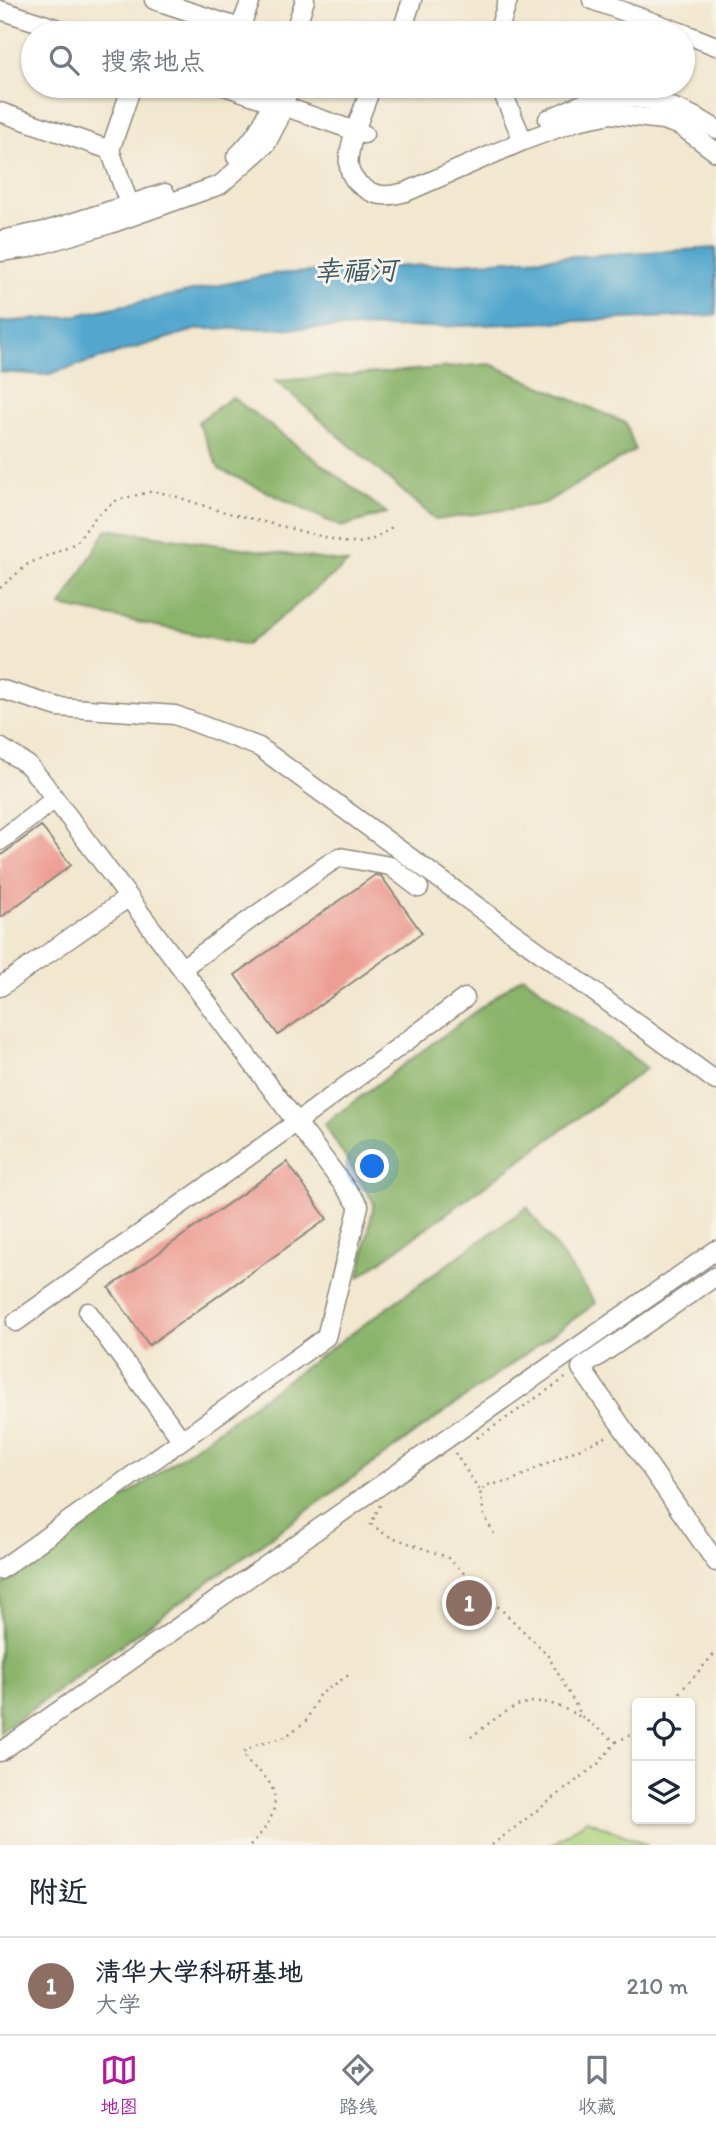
<!DOCTYPE html>
<html lang="zh">
<meta charset="utf-8">
<style>
:root{--surface:#fff;--page:#f2f2f3;--text:#1f2937;--muted:#747a83;--line:#e0e1e3;--accent:#b5179e}
body{margin:0;font-family:Itim,"LXGW WenKai TC",sans-serif;background:var(--page);color:var(--text)}
.controls{position:absolute;right:21px;bottom:21px;display:grid;overflow:hidden;border-radius:7px;box-shadow:0 2px 5px #0004}
.controls button{width:63px;height:63px;display:grid;place-items:center;padding:0;border:0;border-bottom:2px solid var(--line);background:var(--surface);color:var(--text);font:35px sans-serif}
.you{position:absolute;left:373px;top:1167px;width:24px;height:24px;margin:-18px;border:5px solid #fff;border-radius:50%;background:#1a73e8;box-shadow:0 0 0 10px #1a73e833}
.badge{display:grid;place-items:center;width:46px;height:46px;border-radius:50%;background:var(--accent);color:#fff;font-size:23px;font-weight:700}
.pin{position:absolute;translate:-50% -50%;border:4px solid #fff;box-shadow:0 2px 7px #0006}
.list{margin:0;padding:0;list-style:none}
h2{display:flex;justify-content:space-between;align-items:center;height:91px;margin:0;padding:0 28px;font-size:30px}
h2 small{font-size:23px;font-weight:400;color:var(--muted)}
.list li{display:grid;grid-template-columns:46px 1fr auto;gap:21px;align-items:center;box-sizing:border-box;height:98px;padding:0 28px;border-top:2px solid var(--line)}
.list b{display:block;font-size:26px;white-space:nowrap}
.list p{margin:0;font-size:23px;white-space:nowrap;color:var(--muted)}
.list em{font-size:23px;font-style:normal;color:var(--muted)}
.icon{flex:none;width:38px;height:38px;fill:none;stroke:currentColor;stroke-width:2;stroke-linecap:round;stroke-linejoin:round}
.map{position:relative;flex:none;width:716px;height:1845px;overflow:hidden}
.search{position:absolute;background:var(--surface);box-shadow:0 2px 5px #0004;left:21px;right:21px;top:21px;height:77px;display:flex;align-items:center;gap:18px;box-sizing:border-box;padding:0 24px;border-radius:38px;color:var(--muted);font-size:26px}
.sheet{height:189px;background:var(--surface)}
nav{display:flex;justify-content:space-around;align-items:center;box-sizing:border-box;height:98px;border-top:2px solid var(--line);background:var(--surface);font-size:19px;color:var(--muted)}
nav a{display:grid;justify-items:center;gap:4px}
nav .on{color:var(--accent)}
.map>svg:first-child{display:block}
.green{fill:#add27b;stroke:#6c7e53;stroke-width:2}
.forest{fill:#8ab46b;stroke:#5a704b;stroke-width:2}
.water{fill:#52a7ce;stroke:#3e697c;stroke-width:2}
.building{fill:#ed9e94}
.lines{fill:none;stroke-linecap:round;stroke-linejoin:round}
.minor-casing{stroke:#8e897d;stroke-width:21}
.path{stroke:#8e897d;stroke-width:2.5;stroke-dasharray:2 5;stroke-linecap:butt}
.minor{stroke:#fff;stroke-width:18}
.labels{text-anchor:middle;stroke-width:6;stroke-linejoin:round;paint-order:stroke}
.water-label{font-size:28px;font-style:italic;fill:#395664;stroke:#f7f3e8}
</style>
<div class="map">
<svg width="716" height="1845" viewBox="0 0 716 1845">
<rect width="100%" height="100%" fill="#f7f3e8"/>
<filter id="ink" filterUnits="userSpaceOnUse"><feTurbulence type="fractalNoise" baseFrequency=".0143" numOctaves="2"/><feDisplacementMap in="SourceGraphic" scale="14" xChannelSelector="R" yChannelSelector="G"/><feConvolveMatrix kernelMatrix="1 2 1 2 8 2 1 2 1" color-interpolation-filters="sRGB"/></filter>
<filter id="wash" filterUnits="userSpaceOnUse"><feTurbulence type="fractalNoise" baseFrequency=".00686" numOctaves="4" result="noise"/><feDisplacementMap in="SourceGraphic" scale="28" xChannelSelector="R" yChannelSelector="G"/><feGaussianBlur stdDeviation="1.57" result="paint"/><feColorMatrix in="noise" values="0 0 0 0 0 0 0 0 0 0 0 0 0 0 0 0 0 1.4 0 .05"/><feComposite in="paint" operator="in"/></filter>
<g filter="url(#wash)">
<rect width="100%" height="100%" fill="#f2e7cf"/>
<polygon class="green" points="587,1820 648,1845 551,1845"/>
<g class="forest">
<polygon points="490,364 626,423 635,450 543,504 436,520 276,381"/>
<polygon points="232,397 387,513 341,527 219,469 198,422"/>
<polygon points="107,529 348,563 247,645 61,606"/>
<polygon points="523,976 647,1068 359,1277 374,1203 324,1124"/>
<polygon points="527,1207 596,1303 0,1732 0,1587"/>
</g>
<polygon class="water" points="716,248 716,315 434,327 198,329 46,375 0,372 0,322 68,317 273,274"/>
<g id="blocks">
<g class="building">
<polygon points="41,826 71,865 0,918 0,856"/>
<polygon points="375,875 381,876 422,933 278,1035 235,975"/>
<polygon points="287,1162 327,1219 149,1345 109,1288"/>
</g>
</g>
</g>
<g filter="url(#ink)">
<use href="#blocks" fill-opacity="0" stroke="#8e897d" stroke-width="2"/>
<g class="lines">
<g class="minor-casing">
<g id="minor">
<polyline points="154,0 240,28 251,0"/>
<polyline points="592,0 683,33"/>
<polyline points="0,10 71,33"/>
<polyline points="294,33 305,0"/>
<polyline points="401,33 412,0"/>
<polyline points="498,33 508,0"/>
<polyline points="683,33 716,46"/>
<polyline points="225,86 364,134"/>
<path d="M372,86C365,106 343,152 350,171C352,178 358,184 364,188C378,198 391,196 406,192L523,141L577,121L611,114L663,120L681,126L716,152"/>
<polyline points="500,86 523,141"/>
<polyline points="0,112 110,150 132,212"/>
<path d="M548,119C561,114 575,106 588,102C635,90 677,104 716,129"/>
<polyline points="110,150 132,86"/>
<path d="M236,157C261,133 266,118 277,86"/>
<polyline points="1,240 49,230 165,193"/>
<polyline points="0,252 29,248 110,224 220,185 266,144 278,121 290,86"/>
<polyline points="0,689 58,707 175,715 259,747 716,1081"/>
<polyline points="0,747 28,765 41,780 359,1206 326,1337 0,1570"/>
<polyline points="0,841 55,799"/>
<polyline points="182,968 328,864 340,857 390,866 419,888"/>
<polyline points="0,987 129,897"/>
<polyline points="716,1276 581,1368 716,1562"/>
<polyline points="88,1312 181,1439"/>
<polyline points="16,1322 297,1122 465,998"/>
<polyline points="0,1752 716,1250"/>
</g>
</g>
<g class="path">
<path d="M0,588L28,564L76,543L97,515L117,500L154,491L175,496L213,509L348,543C368,544 378,538 393,526"/>
<polyline points="477,1438 567,1377"/>
<polyline points="455,1453 480,1491"/>
<polyline points="380,1505 371,1524 386,1535 447,1557 547,1654 583,1718 616,1742 598,1764 492,1845"/>
<polyline points="494,1534 484,1515 480,1491 488,1485 511,1481 545,1464 608,1436"/>
<polyline points="670,1703 716,1652"/>
<path d="M471,1737C490,1723 516,1699 541,1702C556,1703 570,1712 583,1718"/>
<polyline points="616,1742 637,1732"/>
<path d="M250,1845C269,1827 286,1801 265,1777C256,1767 249,1767 243,1753L256,1745L285,1737L306,1721L319,1695L350,1674"/>
</g>
<use href="#minor" class="minor"/>
</g>
</g>
<g class="labels">
<g class="water-label">
<text transform="translate(355 270) rotate(-1)" y="10">幸福河</text>
</g>
</g>
</svg>
<div class="controls">
<button><svg class="icon" aria-label="locate" viewBox="0 0 24 24"><circle cx="12" cy="12" r="6"/><path d="M12 2v4M12 18v4M2 12h4M18 12h4"/></svg></button>
<button><svg class="icon" aria-label="layers" viewBox="0 0 24 24"><path d="M12 4l9 5-9 5-9-5zM3 14l9 5 9-5"/></svg></button>
</div>
<div class="you"></div>
<div class="pin badge" style="left:469px;top:1603px;background:#8d6e63">1</div>
<div class="search"><svg class="icon" aria-label="search" viewBox="0 0 24 24"><circle cx="10" cy="10" r="6"/><path d="M15 15l6 6"/></svg>搜索地点</div>
</div>
<section class="sheet">
<h2>附近<small></small></h2>
<ul class="list">
<li><span class="badge" style="background:#8d6e63">1</span><div><b>清华大学科研基地</b><p>大学</p></div><em>210 m</em></li>
</ul>
</section>
<nav>
<a class="on"><svg class="icon" aria-label="map" viewBox="0 0 24 24"><path d="M3 6l6-2 6 2 6-2v14l-6 2-6-2-6 2zM9 4v14M15 6v14"/></svg>地图</a>
<a><svg class="icon" aria-label="directions" viewBox="0 0 24 24"><path d="M12 3l9 9-9 9-9-9zM9 14v-3h6M13 9l2 2-2 2"/></svg>路线</a>
<a><svg class="icon" aria-label="saved" viewBox="0 0 24 24"><path d="M7 4h10v16l-5-4-5 4z"/></svg>收藏</a>
</nav>
